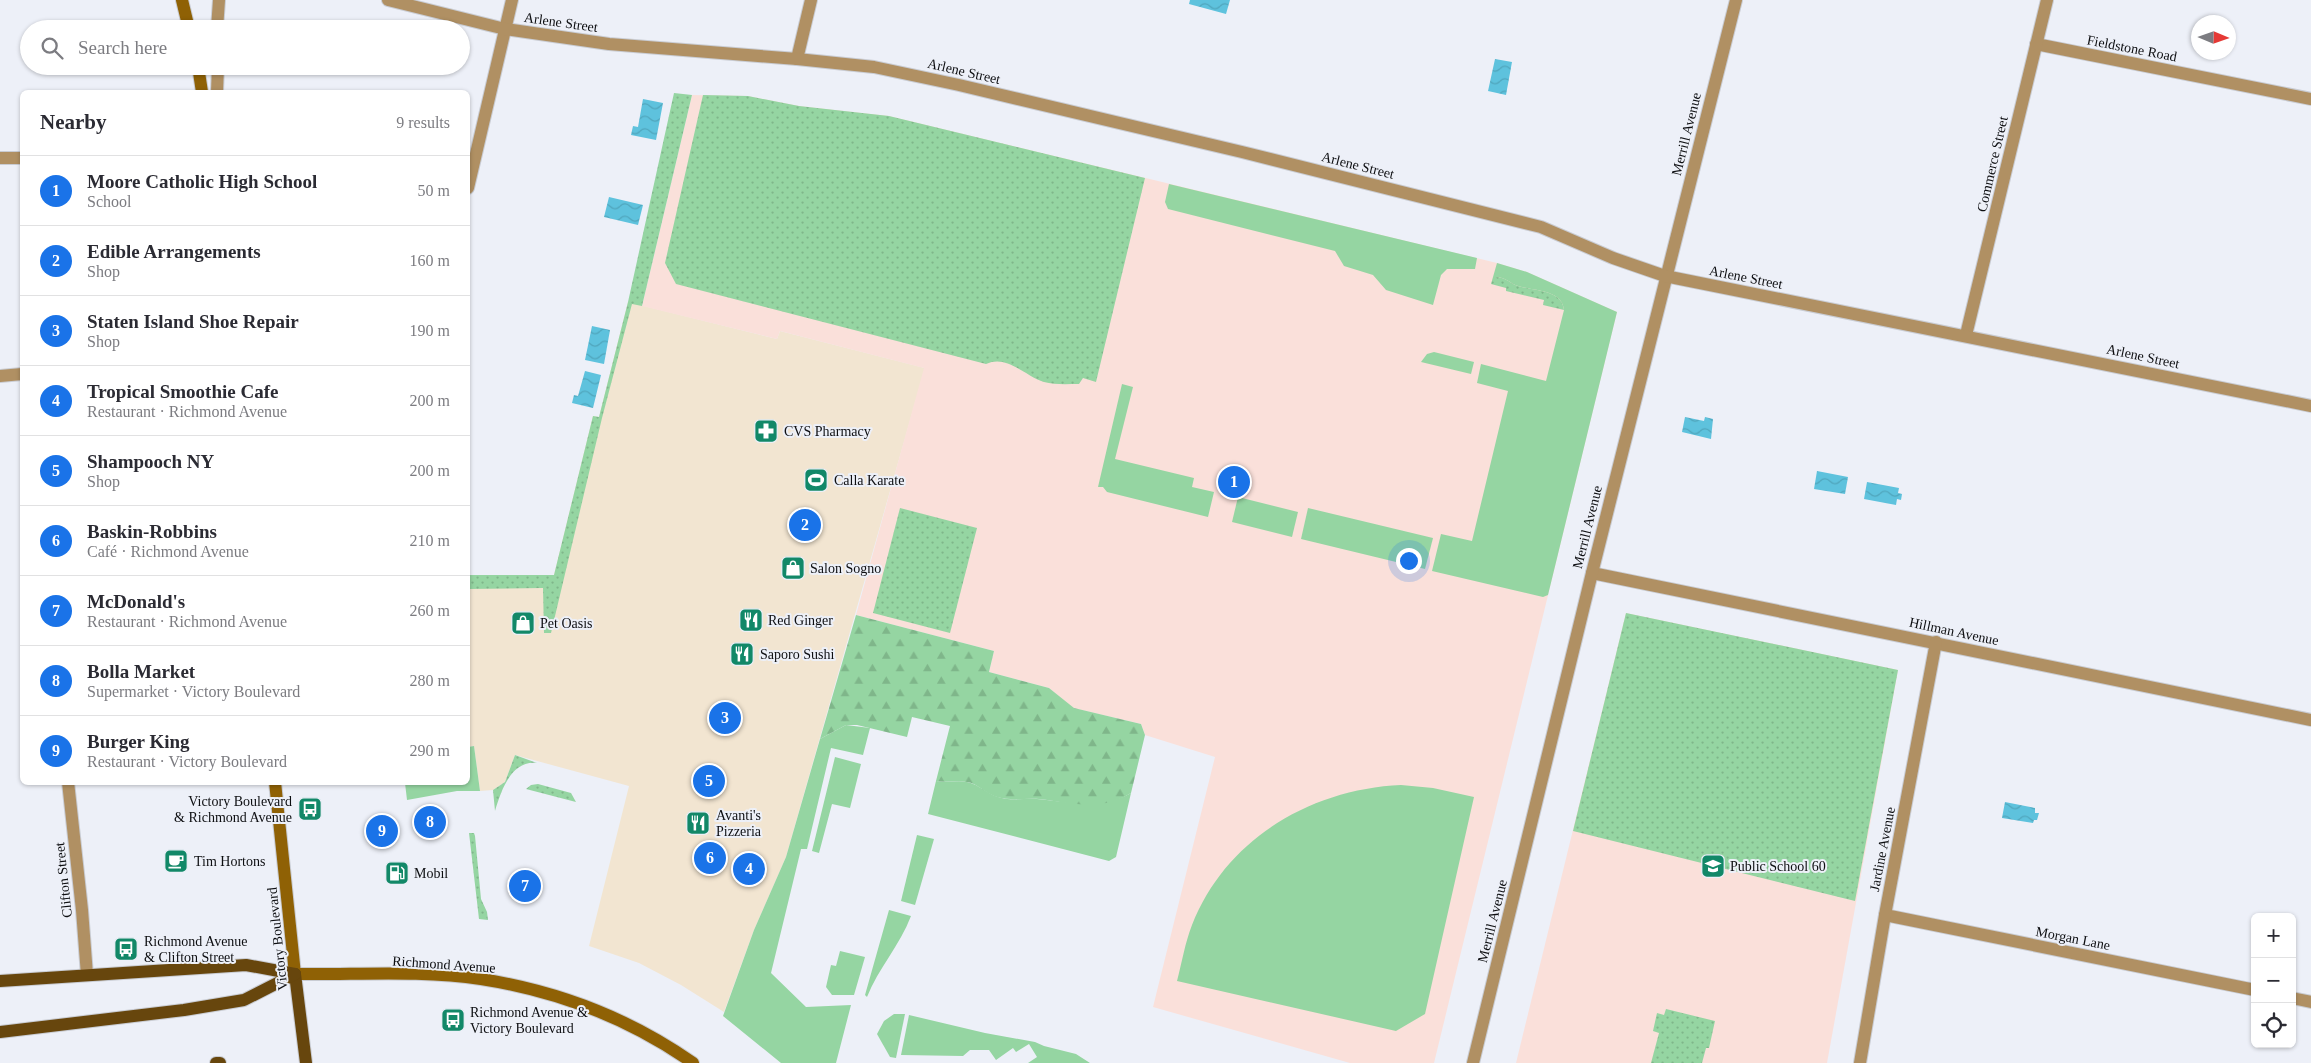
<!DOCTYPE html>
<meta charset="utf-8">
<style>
:root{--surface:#fff;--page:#f2f2f3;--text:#2b2b33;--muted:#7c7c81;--line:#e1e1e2;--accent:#1a73e8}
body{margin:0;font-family:"Times New Roman",serif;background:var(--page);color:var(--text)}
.controls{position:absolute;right:15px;bottom:15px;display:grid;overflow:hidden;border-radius:8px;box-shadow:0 1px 4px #0004}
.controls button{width:45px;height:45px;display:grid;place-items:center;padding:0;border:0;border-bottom:1px solid var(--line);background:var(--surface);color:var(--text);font:25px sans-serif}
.compass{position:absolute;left:2191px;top:15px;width:45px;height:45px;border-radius:50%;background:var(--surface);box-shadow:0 1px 4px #0004;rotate:92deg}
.you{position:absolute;left:1408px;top:560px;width:18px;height:18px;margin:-12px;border:4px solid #fff;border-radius:50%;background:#1a73e8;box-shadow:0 0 0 8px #1a73e833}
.badge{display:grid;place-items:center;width:32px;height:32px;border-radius:50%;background:var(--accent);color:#fff;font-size:16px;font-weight:700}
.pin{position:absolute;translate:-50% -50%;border:2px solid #fff;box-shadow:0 1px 5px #0006}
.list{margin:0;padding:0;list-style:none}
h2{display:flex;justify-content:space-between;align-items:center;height:65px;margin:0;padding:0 20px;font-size:21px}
h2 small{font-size:16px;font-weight:400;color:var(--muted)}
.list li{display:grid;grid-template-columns:32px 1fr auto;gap:15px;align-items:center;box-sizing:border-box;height:70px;padding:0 20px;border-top:1px solid var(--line)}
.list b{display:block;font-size:19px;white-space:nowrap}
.list p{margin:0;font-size:16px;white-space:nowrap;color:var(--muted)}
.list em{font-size:16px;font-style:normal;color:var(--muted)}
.icon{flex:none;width:28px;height:28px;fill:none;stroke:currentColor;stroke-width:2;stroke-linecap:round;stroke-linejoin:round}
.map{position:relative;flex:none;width:2311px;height:1063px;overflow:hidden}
.search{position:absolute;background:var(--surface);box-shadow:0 1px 4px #0004;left:20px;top:20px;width:450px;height:55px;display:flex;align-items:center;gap:12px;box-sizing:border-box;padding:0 18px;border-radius:28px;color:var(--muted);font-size:19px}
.panel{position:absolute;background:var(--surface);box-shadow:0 1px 4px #0004;left:20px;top:90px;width:450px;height:695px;border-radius:8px}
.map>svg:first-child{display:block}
.commercial{fill:#f2e5d1}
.education{fill:#fae0da}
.grass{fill:#95d5a2}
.forest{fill:url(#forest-firs)}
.park{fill:url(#park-dots)}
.water{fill:url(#water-waves)}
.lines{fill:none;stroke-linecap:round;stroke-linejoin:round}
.minor-casing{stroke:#c9ccd3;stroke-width:14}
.tertiary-casing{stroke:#c9ccd3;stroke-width:14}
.secondary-casing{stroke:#c9ccd3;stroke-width:14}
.primary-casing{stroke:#c9ccd3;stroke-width:14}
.minor{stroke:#b09063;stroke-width:12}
.tertiary{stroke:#b09063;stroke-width:12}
.secondary{stroke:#8f6105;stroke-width:12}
.primary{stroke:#67460d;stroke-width:12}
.labels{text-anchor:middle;stroke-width:4;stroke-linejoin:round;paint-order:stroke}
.street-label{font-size:14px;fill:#0d0e11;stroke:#edf0f8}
.poi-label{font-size:14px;fill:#0d0e11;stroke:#edf0f8;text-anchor:start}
</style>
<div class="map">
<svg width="2311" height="1063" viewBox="0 0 2311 1063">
<defs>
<pattern id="forest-firs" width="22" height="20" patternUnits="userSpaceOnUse" patternTransform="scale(1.25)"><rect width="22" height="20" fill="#95d5a2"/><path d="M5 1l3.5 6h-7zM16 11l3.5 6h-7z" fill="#7fb68a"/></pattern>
<pattern id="park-dots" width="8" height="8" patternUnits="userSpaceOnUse" patternTransform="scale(1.25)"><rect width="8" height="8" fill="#95d5a2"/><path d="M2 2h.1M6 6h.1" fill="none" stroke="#7fb68a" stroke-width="1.8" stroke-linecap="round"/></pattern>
<pattern id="water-waves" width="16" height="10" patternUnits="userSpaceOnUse" patternTransform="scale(1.25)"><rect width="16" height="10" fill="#5ec2dd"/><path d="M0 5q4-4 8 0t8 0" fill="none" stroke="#50a6bd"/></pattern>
</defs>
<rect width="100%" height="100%" fill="#edf0f8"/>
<polygon class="commercial" points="628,302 777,339 780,331 925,368 786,857 754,930 724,1012 681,985 639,963 589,946 629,786 515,755 505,782 493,790 480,791 474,746 468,747 468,575 554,575 593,416 599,417"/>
<g class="education">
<polygon points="692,95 748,96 799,106 889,116 1497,263 1527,272 1617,312 1434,1063 1350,1063 1153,1007 1215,757 1145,735 1141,724 1073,708 1049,688 989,672 994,651 856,615 924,368 780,331 777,339 642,306"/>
<polygon points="1626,613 1898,670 1827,1063 1516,1063"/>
</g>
<g class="grass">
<polygon points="1169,184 1477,258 1475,269 1447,269 1441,275 1433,305 1386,290 1373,275 1344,266 1335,251 1168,209 1165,202"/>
<path d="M1497,263L1527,272L1617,312L1548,595L1543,597L1432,571L1441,534L1472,541L1508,391L1477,383L1481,364L1546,381L1564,310C1562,289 1532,291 1518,286C1508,282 1505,276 1493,277Z"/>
<polygon points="1434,352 1474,362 1471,374 1421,362 1427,354"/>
<polygon points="1122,384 1133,387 1115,459 1194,478 1192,487 1214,492 1208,517 1107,492 1103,487 1098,487"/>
<polygon points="1238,497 1298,512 1292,537 1232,522"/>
<polygon points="1308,508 1433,538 1425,569 1301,539"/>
<polygon points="846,725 870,728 863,755 831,748 807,849 801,849 771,973 806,1007 851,1005 836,1063 781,1063 723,1016 754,930 786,857 820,739"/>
<polygon points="474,746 480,791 457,791 407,800 405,783 468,782 468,747"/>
<polygon points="835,757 861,764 850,808 832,804 819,853 812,851"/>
<path d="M936,781C947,783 957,780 967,782C979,784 989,796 1002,798C1012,801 1025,798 1037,799C1067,802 1104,809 1131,793L1116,857L1109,861L928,814Z"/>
<path d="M1401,785L1433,788L1474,797L1425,1014L1396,1031L1177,981C1182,962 1185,943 1192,925C1226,838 1312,789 1401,785Z"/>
<polygon points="917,835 934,839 915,905 901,901"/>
<path d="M889,910L911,916C900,945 878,969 867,997L865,995Z"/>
<polygon points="840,951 865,957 854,995 832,995 826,987 831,965 836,966"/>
<polygon points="894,1014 905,1014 896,1058 890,1057 877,1034 884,1021"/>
<polygon points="909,1015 985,1033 1035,1042 1044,1046 1076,1054 1090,1063 1028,1063 1037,1057 1029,1044 1016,1052 1013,1048 996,1060 989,1050 970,1050 963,1056 901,1055"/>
</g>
<path class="forest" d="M856,615L994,651L989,672L1049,688L1074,708L1141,724L1145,735L1131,793C1101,812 1072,803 1039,799C1025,798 1010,801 997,797C986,794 977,783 967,782C956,780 947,783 936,781L950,726L912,717L907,737L857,725H846L820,739Z"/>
<g class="park">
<polygon points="674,93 692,95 642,306 632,304 602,418 551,633 544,633 543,588 468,589 468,575 554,575 593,416 599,417 628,302"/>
<path d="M703,95L748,96L799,106L889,116L1145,178L1096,382L1083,378L1079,384C1068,384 1054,385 1044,382C1025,376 1007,354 986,364L676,284L665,263Z"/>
<path d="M1493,277C1505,276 1508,282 1518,286C1532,291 1562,289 1564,310L1543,305L1544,300L1506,291V288L1491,284Z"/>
<polygon points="900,508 977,528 950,633 873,613"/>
<polygon points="1626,613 1898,670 1855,901 1573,831"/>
<path d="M515,755L537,763C511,760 501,791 495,811L493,790L505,782Z"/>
<polygon points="538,784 571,793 576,802 526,789 531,785"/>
<polygon points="469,833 474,833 475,836 481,899 487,912 488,920 479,919"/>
<polygon points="1666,1009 1715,1021 1709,1048 1706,1048 1702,1063 1651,1063 1659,1033 1653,1031 1657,1013 1664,1015"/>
</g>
<g class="water">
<polygon points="1190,0 1230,0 1226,14 1189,4"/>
<polygon points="1495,59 1512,62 1506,95 1488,91"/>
<polygon points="643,99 663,103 656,140 631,135 633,126 638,127"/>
<polygon points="609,197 643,205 638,225 604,217"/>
<polygon points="592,326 610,330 604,364 585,360"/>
<polygon points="585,371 601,375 593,408 572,403 574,395 578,396"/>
<polygon points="1685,417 1704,421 1705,417 1713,419 1711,439 1682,432"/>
<polygon points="1817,471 1848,477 1845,494 1814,489"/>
<polygon points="1867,482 1899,488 1898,493 1902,494 1901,500 1897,499 1896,505 1864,499"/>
<polygon points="2005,802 2035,808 2035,813 2039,813 2037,820 2034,820 2033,823 2002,818"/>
</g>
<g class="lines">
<g class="minor-casing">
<g id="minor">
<polyline points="217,29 219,0"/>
<polyline points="2036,44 2311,99"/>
<polyline points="797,59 811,0"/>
<polyline points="217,92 218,66"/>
<polyline points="0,158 22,158"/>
<polyline points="468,188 512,0"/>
<polyline points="1966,335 2047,0"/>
<polyline points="0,376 22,374"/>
<polyline points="1592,573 2311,720"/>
<polyline points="68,782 82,910 87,975"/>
<polyline points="1885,915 2255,990"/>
<polyline points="2292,998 2311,1002"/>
<polyline points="1473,1063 1592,573 1736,0"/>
<polyline points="1860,1063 1885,915 1936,642"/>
</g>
</g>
<g class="tertiary-casing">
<polyline id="tertiary" points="388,0 505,29 609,44 797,59 874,67 959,85 1242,152 1541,227 1613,258 1665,276 2311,406"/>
</g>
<g class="secondary-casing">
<g id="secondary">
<polyline points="182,0 189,29"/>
<polyline points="198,66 202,92"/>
<path d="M275,782L295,974C356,975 420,970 481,979C558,991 629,1018 693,1063"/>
</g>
</g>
<g class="primary-casing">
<g id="primary">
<polyline points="295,974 306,1063"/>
<polyline points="0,981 246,965 295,974"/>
<polyline points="0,1032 184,1010 244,1000 295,974"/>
<polyline points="216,1063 220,1063"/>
</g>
</g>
<use href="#minor" class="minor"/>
<use href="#tertiary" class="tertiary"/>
<use href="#secondary" class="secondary"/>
<use href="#primary" class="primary"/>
</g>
<defs>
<g id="pharmacy-square" transform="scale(1.25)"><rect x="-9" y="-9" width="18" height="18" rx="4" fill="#128868" stroke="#edf0f8"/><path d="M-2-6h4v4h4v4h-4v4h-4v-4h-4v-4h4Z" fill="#fff"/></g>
<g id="stadium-square" transform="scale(1.25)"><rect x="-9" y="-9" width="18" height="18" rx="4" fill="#128868" stroke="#edf0f8"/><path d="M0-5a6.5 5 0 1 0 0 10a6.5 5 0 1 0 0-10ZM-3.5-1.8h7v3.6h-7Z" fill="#fff"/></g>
<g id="shop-square" transform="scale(1.25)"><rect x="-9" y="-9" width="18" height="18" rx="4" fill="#128868" stroke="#edf0f8"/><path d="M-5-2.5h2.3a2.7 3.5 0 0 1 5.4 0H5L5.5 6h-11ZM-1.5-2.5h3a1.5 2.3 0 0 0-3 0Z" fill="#fff"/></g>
<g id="restaurant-square" transform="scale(1.25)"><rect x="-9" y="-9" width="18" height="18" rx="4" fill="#128868" stroke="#edf0f8"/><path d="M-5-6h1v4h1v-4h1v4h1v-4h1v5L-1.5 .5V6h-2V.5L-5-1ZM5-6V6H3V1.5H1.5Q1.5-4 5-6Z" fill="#fff"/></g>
<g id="bus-square" transform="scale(1.25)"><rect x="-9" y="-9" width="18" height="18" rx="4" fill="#128868" stroke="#edf0f8"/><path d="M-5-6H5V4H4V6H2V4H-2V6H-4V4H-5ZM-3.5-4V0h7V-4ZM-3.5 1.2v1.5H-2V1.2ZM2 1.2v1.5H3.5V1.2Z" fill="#fff"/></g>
<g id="cafe-square" transform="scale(1.25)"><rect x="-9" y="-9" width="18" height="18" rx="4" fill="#128868" stroke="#edf0f8"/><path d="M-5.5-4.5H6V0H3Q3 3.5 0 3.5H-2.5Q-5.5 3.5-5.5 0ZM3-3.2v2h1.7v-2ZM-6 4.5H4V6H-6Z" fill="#fff"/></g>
<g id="school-square" transform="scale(1.25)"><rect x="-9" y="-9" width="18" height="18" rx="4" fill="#128868" stroke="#edf0f8"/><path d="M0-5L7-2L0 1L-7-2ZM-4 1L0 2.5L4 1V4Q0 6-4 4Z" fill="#fff"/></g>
<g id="fuel-square" transform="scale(1.25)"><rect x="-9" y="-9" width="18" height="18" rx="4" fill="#128868" stroke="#edf0f8"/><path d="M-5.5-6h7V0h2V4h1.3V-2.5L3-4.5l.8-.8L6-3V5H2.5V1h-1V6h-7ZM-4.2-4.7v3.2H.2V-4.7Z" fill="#fff"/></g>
</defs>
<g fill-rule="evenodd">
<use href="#pharmacy-square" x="766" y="431"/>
<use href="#stadium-square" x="816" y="480"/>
<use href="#shop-square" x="793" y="568"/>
<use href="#restaurant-square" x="751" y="620"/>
<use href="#shop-square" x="523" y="623"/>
<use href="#restaurant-square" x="742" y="654"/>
<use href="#bus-square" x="310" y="809"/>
<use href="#restaurant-square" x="698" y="823"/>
<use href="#cafe-square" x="176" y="861"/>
<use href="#school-square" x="1713" y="866"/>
<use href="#fuel-square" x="397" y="873"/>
<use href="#bus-square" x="126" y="949"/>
<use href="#bus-square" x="453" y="1020"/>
</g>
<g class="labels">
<g class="street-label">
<text transform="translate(561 22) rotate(8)" y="5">Arlene Street</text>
<text transform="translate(2132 48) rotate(11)" y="5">Fieldstone Road</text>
<text transform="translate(964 71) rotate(13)" y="5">Arlene Street</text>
<text transform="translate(1686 134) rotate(-76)" y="5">Merrill Avenue</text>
<text transform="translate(1992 164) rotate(-77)" y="5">Commerce Street</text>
<text transform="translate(1358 165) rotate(14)" y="5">Arlene Street</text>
<text transform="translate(1746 277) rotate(11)" y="5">Arlene Street</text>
<text transform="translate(2143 356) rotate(12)" y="5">Arlene Street</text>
<text transform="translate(1587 527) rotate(-76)" y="5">Merrill Avenue</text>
<text transform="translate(1954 631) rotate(12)" y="5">Hillman Avenue</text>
<text transform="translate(1882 849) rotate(-79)" y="5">Jardine Avenue</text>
<text transform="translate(63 880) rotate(-96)" y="5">Clifton Street</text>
<text transform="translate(1492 921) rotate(-76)" y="5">Merrill Avenue</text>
<text transform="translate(2073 938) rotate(11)" y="5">Morgan Lane</text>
<text transform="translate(277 939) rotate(-96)" y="5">Victory Boulevard</text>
<text transform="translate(444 964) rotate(4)" y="5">Richmond Avenue</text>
</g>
<g class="poi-label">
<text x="784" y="436">CVS Pharmacy</text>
<text x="834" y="485">Calla Karate</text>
<text x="810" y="573">Salon Sogno</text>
<text x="768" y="625">Red Ginger</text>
<text x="540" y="628">Pet Oasis</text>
<text x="760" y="659">Saporo Sushi</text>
<text x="292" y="806" text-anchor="end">Victory Boulevard<tspan x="292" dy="16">&amp; Richmond Avenue</tspan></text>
<text x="716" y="820">Avanti's<tspan x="716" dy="16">Pizzeria</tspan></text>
<text x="194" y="866">Tim Hortons</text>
<text x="1730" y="871">Public School 60</text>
<text x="414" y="878">Mobil</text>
<text x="144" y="946">Richmond Avenue<tspan x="144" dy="16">&amp; Clifton Street</tspan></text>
<text x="470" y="1017">Richmond Avenue &amp;<tspan x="470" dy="16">Victory Boulevard</tspan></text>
</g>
</g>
</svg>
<div class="controls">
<button>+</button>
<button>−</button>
<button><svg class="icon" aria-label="locate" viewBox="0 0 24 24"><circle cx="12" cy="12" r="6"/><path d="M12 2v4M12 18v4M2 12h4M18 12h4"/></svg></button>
</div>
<svg class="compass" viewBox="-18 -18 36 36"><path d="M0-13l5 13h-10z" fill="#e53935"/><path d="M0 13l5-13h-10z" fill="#7c7c81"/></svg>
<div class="you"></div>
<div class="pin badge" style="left:1234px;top:482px">1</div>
<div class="pin badge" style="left:805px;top:525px">2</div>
<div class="pin badge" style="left:725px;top:718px">3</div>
<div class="pin badge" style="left:749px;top:869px">4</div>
<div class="pin badge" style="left:709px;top:781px">5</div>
<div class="pin badge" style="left:710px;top:858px">6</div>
<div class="pin badge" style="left:525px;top:886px">7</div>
<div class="pin badge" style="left:430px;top:822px">8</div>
<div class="pin badge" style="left:382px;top:831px">9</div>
<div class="search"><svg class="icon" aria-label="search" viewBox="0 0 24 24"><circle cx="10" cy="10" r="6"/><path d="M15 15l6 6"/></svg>Search here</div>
<section class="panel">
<h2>Nearby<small>9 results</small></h2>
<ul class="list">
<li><span class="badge">1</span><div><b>Moore Catholic High School</b><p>School</p></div><em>50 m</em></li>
<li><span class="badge">2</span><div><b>Edible Arrangements</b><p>Shop</p></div><em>160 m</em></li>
<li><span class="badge">3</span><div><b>Staten Island Shoe Repair</b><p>Shop</p></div><em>190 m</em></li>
<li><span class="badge">4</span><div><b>Tropical Smoothie Cafe</b><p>Restaurant · Richmond Avenue</p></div><em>200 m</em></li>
<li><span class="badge">5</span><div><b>Shampooch NY</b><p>Shop</p></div><em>200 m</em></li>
<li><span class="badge">6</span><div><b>Baskin-Robbins</b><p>Café · Richmond Avenue</p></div><em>210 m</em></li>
<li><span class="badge">7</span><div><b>McDonald's</b><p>Restaurant · Richmond Avenue</p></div><em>260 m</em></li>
<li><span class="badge">8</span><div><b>Bolla Market</b><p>Supermarket · Victory Boulevard</p></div><em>280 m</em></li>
<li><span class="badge">9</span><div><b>Burger King</b><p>Restaurant · Victory Boulevard</p></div><em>290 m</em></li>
</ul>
</section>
</div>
